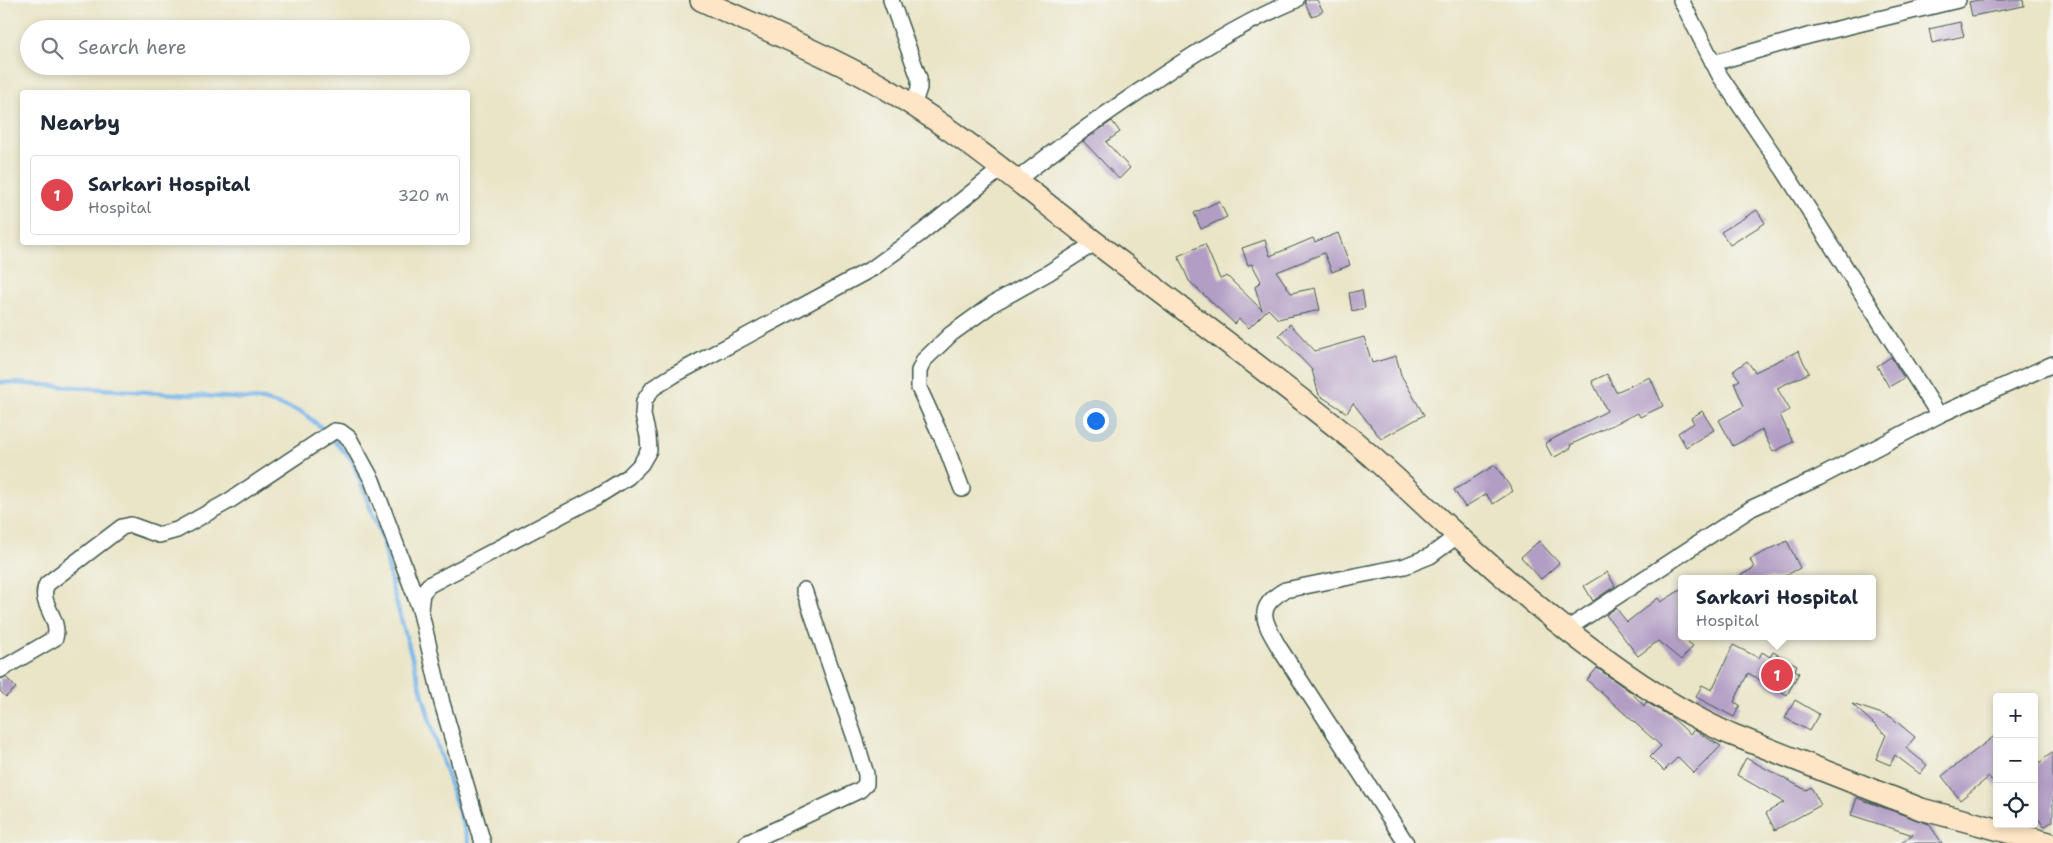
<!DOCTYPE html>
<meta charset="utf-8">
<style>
:root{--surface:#fff;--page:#f6f6f7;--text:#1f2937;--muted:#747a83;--line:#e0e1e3;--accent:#d1495b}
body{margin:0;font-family:"Shantell Sans",sans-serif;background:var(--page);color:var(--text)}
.controls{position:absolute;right:15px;bottom:15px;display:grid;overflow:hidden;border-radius:5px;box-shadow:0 2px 8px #0003}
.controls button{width:45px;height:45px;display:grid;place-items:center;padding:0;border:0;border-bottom:1px solid var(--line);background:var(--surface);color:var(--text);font:25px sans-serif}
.you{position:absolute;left:1095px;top:420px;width:18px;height:18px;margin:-12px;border:4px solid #fff;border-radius:50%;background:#1a73e8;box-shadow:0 0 0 8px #1a73e833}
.badge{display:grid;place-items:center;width:32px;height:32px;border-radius:50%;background:var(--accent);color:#fff;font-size:16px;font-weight:700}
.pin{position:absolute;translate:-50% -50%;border:2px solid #fff;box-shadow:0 1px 5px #0006}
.popup{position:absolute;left:1678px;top:575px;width:198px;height:65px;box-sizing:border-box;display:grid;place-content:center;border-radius:5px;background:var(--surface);filter:drop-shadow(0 1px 4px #0005);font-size:16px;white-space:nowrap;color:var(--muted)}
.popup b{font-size:19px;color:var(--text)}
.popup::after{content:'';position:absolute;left:50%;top:100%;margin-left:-10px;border:10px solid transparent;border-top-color:var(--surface)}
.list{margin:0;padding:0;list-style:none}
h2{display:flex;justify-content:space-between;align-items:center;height:65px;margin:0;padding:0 20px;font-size:21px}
h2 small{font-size:16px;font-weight:400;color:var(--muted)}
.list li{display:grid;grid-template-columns:32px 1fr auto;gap:15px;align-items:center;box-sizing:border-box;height:80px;margin:0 10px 10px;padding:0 10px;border:1px solid var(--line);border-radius:5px}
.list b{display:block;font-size:19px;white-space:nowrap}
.list p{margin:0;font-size:16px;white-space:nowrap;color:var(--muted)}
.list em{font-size:16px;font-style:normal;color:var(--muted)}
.icon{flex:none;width:28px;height:28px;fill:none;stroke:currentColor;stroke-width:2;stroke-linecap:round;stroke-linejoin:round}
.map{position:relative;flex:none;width:2053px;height:843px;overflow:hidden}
.search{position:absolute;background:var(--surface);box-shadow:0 2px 8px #0003;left:20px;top:20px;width:450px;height:55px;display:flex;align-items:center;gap:12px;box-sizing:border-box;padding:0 18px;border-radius:28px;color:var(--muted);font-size:19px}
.panel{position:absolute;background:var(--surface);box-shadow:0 2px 8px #0003;left:20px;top:90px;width:450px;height:155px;border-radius:5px}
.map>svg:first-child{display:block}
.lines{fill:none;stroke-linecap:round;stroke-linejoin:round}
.stream{stroke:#74b4e8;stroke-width:4.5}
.building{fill:#b29ec5}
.street-casing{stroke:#3d564a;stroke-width:18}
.secondary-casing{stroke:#3d564a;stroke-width:24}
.street{stroke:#fff;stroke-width:15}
.secondary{stroke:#fde5c5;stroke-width:21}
</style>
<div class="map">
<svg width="2053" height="843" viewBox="0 0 2053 843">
<rect width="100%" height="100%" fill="#f6f6f2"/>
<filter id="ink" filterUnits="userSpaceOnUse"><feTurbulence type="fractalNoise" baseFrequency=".02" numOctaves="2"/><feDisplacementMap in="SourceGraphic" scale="10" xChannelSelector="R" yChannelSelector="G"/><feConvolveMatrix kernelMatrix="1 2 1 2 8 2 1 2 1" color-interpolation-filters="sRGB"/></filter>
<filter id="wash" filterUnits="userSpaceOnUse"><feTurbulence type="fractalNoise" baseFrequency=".0096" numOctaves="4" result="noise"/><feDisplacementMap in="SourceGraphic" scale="20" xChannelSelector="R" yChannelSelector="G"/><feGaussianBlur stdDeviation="1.12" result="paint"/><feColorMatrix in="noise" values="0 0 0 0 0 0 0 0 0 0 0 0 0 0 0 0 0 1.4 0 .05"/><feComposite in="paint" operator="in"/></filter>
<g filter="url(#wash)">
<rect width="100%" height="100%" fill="#eae5c7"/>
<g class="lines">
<polyline class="stream" points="0,382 264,400 302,412 322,428 352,460 384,544 392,587 435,738 469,843"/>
</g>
<g id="blocks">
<g class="building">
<polygon points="1305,0 1317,0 1323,11 1312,17 1305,3"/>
<polygon points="1978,0 2023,0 2024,6 1972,16 1969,2"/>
<polygon points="1960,22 1964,36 1932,43 1929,29"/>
<polygon points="1112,121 1120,132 1106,142 1130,168 1119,179 1083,141"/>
<polygon points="1219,201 1227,217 1201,229 1194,213"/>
<polygon points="1757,210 1765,223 1730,245 1721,232"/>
<polygon points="1338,233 1350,265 1332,272 1324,253 1277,272 1291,293 1315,288 1320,310 1278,319 1268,309 1249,328 1239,319 1235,324 1189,281 1178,256 1205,244 1220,279 1227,276 1262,310 1255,287 1261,281 1252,264 1248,265 1242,248 1265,240 1270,256 1313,238 1315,242"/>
<polygon points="1362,290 1365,308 1352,311 1349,293"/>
<polygon points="1290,324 1315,351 1364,337 1372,363 1396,356 1401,375 1424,415 1381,439 1353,403 1347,413 1319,395 1312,370 1279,335"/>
<polygon points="1798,351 1809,373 1777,388 1790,410 1780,415 1793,442 1773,452 1762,430 1733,446 1719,420 1744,406 1734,383 1740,380 1733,371 1747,361 1755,372"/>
<polygon points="1891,357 1904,378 1889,387 1877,366"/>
<polygon points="1607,374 1616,392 1650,377 1663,406 1640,417 1638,413 1570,445 1571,448 1553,458 1545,443 1607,411 1592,381"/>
<polygon points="1702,411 1714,430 1686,447 1678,433 1694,423 1691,418"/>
<polygon points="1495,465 1513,491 1493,504 1486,494 1465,507 1454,490"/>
<polygon points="1539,541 1559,563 1541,579 1521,557"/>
<polygon points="1787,541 1800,568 1779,579 1734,579 1754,568 1750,559"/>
<polygon points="1607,572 1615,586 1593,601 1584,586"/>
<polygon points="1682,589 1682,637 1693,646 1681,660 1658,641 1638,656 1606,615 1616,608 1627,622 1658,598 1661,602"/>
<polygon points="1733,645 1759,658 1762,652 1770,657 1773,652 1797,665 1795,670 1799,673 1787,695 1748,673 1734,702 1740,705 1734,717 1696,697 1702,685 1712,690"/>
<polygon points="1597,668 1632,693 1644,706 1646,702 1671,717 1690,734 1694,730 1721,746 1694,773 1678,757 1664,771 1650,757 1661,746 1587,680"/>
<polygon points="6,677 16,688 6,697 0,691 0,679"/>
<polygon points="1795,700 1819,714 1809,731 1785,718"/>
<polygon points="1852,704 1891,717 1915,737 1906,748 1927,765 1920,774 1895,755 1890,765 1876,759 1886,735"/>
<polygon points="1997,734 1997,788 1989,777 1960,800 1942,776"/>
<polygon points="2053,752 2053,821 2044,827 2034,812 2034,767"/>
<polygon points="1746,758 1806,790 1811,787 1821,805 1775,830 1766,813 1784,802 1737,775"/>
<polygon points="1857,798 1929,824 1942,843 1901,843 1913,835 1851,815"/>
</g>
</g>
</g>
<g filter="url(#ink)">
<use href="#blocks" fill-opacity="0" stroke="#3d564a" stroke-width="1"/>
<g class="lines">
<g class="street-casing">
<g id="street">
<polyline points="891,0 919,78 919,88 913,106"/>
<polyline points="1681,0 1720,76 1785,172 1939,415"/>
<polyline points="1713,63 1808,36 1958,0"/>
<path d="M1017,180C1057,148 1098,119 1141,90C1191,55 1240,24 1296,0"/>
<polyline points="962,489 946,447 919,388 919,371 924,360 951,334 994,303 1048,273 1096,242"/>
<polyline points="1567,629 1752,508 1818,478 1939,415 2053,364"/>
<path d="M0,670L55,638C61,618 37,603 47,584L122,527L131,525L159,535L177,530L229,501L334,431L341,432L349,438L372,480L420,609"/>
<polyline points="483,843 442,703 420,609 422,593 429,585 596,497 628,477 641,464 649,450 648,436 643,415 644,401 653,388 674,375 873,268 921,233 1002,168"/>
<polyline points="747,843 860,790 866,784 866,774 856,741 804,590"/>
<path d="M1406,843L1280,649C1265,623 1253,608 1285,590L1405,566L1430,556L1457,536"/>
</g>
</g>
<g class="secondary-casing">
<path id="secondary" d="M701,0C763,29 836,58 895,94C969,139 1035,196 1104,249C1186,312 1270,373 1350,438C1388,469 1422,504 1458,536C1534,606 1630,687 1723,731L1921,809L2049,843"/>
</g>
<use href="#street" class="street"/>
<use href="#secondary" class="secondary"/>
</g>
</g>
</svg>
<div class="controls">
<button>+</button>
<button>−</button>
<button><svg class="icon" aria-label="locate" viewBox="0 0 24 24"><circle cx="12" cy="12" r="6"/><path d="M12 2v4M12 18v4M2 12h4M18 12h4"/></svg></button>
</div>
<div class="you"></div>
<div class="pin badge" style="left:1777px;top:675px;background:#e0444e">1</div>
<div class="popup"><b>Sarkari Hospital</b>Hospital</div>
<div class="search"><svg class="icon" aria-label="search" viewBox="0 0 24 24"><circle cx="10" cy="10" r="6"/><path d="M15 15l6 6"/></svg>Search here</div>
<section class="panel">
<h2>Nearby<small></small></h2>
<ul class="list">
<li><span class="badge" style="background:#e0444e">1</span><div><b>Sarkari Hospital</b><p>Hospital</p></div><em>320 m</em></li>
</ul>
</section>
</div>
